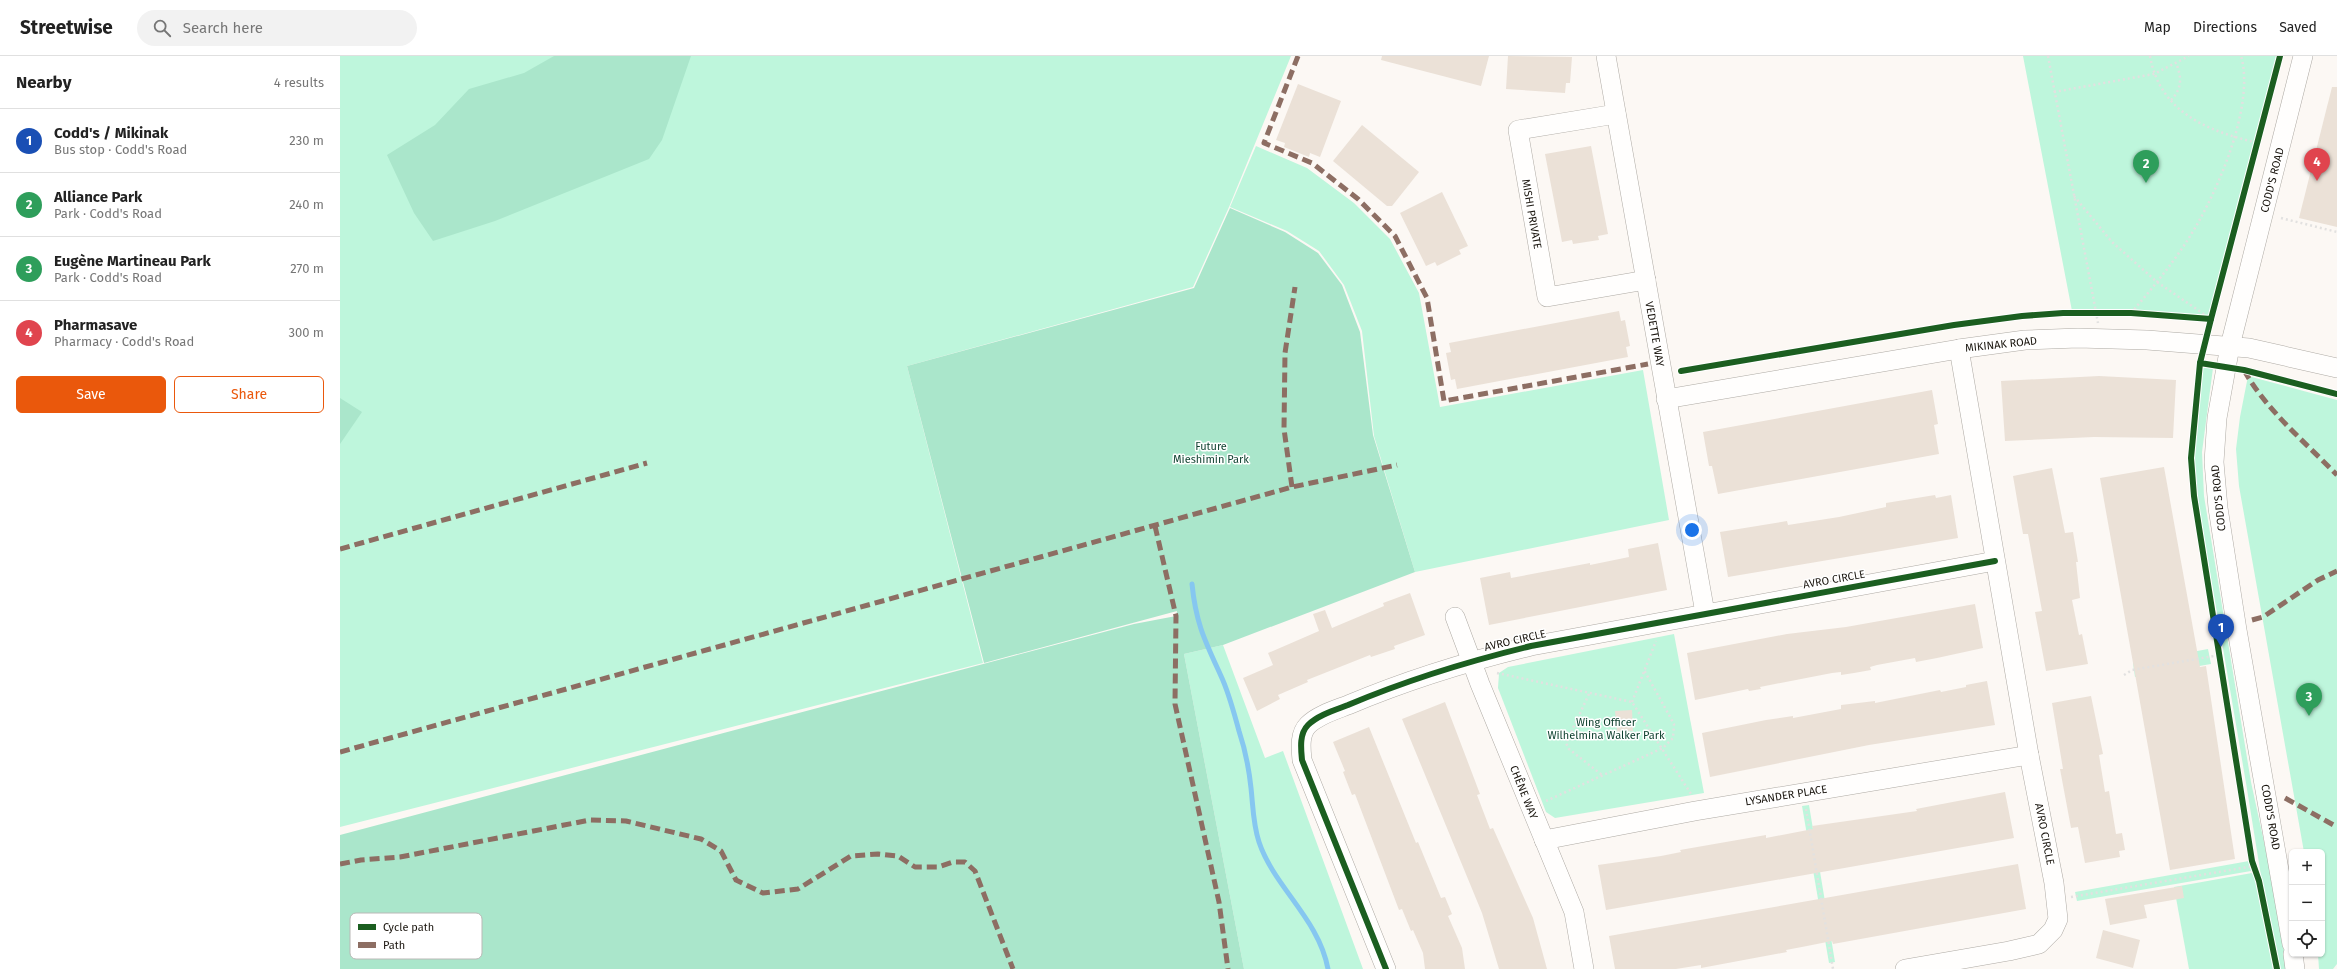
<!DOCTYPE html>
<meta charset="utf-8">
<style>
:root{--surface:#fff;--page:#f2f2f2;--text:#222;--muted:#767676;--line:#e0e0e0;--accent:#ea580c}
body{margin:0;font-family:"Fira Sans",sans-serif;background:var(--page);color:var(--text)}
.controls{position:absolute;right:12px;bottom:12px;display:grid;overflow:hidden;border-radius:6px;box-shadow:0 1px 3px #0004}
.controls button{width:36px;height:36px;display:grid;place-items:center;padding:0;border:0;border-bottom:1px solid var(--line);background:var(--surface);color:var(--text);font:20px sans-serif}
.you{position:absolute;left:1352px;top:474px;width:14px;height:14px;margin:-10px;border:3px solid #fff;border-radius:50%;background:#1a73e8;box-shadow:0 0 0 6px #1a73e833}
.badge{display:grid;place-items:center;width:26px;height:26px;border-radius:50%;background:var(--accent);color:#fff;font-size:13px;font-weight:700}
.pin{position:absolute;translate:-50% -33px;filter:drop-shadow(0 1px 2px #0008)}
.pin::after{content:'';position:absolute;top:21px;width:14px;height:12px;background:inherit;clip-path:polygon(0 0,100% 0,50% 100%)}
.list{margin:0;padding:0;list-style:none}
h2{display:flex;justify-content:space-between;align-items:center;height:52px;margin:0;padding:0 16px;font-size:17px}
h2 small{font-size:13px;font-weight:400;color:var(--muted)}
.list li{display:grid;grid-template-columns:26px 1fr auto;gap:12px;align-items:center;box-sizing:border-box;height:64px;padding:0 16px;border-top:1px solid var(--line)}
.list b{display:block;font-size:15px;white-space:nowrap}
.list p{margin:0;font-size:13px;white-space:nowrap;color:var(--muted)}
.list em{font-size:13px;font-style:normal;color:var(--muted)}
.actions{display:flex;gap:8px;padding:12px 16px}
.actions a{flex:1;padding:9px 0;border:1px solid var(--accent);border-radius:6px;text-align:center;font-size:14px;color:var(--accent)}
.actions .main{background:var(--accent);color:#fff}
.icon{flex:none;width:22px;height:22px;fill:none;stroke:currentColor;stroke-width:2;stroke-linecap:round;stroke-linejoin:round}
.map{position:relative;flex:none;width:1997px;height:913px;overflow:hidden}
header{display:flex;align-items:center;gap:24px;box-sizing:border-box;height:56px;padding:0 20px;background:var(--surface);border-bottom:1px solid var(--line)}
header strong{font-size:19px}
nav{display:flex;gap:22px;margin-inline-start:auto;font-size:14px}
.search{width:280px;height:36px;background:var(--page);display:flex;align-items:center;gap:10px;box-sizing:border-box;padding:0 14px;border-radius:22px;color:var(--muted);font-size:15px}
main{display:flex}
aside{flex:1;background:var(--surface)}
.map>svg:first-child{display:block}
.green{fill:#bef6dc}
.forest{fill:#aae6cb}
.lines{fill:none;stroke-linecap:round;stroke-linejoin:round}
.stream{stroke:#86c7f0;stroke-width:5}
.building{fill:#ebe1d7}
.minor-casing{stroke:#aeaaa4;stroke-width:20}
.path{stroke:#e2e1e0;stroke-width:2.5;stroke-dasharray:2 3;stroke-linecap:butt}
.minor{stroke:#fffefd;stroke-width:19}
.quiet{stroke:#8d6e63;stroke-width:5;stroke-dasharray:10 5;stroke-linecap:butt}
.cycleway-casing{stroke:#fff;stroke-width:8}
.cycleway{stroke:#1b5e20;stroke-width:6}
.labels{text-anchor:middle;stroke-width:3;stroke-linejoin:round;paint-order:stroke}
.street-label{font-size:11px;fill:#19140d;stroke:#fff}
.park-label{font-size:11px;fill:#0b3e2c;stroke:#fff}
.key{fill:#fff;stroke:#bab8b6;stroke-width:1}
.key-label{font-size:11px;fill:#19140d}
</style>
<header>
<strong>Streetwise</strong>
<div class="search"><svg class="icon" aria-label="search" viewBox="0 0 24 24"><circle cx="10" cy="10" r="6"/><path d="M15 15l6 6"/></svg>Search here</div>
<nav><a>Map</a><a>Directions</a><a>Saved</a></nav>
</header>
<main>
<aside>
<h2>Nearby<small>4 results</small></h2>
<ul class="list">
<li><span class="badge" style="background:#1a4fb4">1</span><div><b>Codd's / Mikinak</b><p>Bus stop · Codd's Road</p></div><em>230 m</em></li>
<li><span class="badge" style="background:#2e9e5b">2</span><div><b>Alliance Park</b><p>Park · Codd's Road</p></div><em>240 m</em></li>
<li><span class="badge" style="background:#2e9e5b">3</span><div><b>Eugène Martineau Park</b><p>Park · Codd's Road</p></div><em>270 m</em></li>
<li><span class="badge" style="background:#e0444e">4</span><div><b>Pharmasave</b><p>Pharmacy · Codd's Road</p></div><em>300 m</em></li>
</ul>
<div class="actions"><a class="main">Save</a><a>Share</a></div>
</aside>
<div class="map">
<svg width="1997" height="913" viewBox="0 0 1997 913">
<rect width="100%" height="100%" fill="#fcf8f4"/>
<g class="green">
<polygon points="0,0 951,0 889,151 853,231 567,310 643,607 0,771"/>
<polygon points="1683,0 1937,0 1869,261 1793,255 1732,255"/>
<polygon points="916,90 967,112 1014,147 1050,183 1079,237 1100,351 1303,314 1329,464 1075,516 1034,380 1022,275 1004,229 979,195 947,175 890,151"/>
<polygon points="1863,312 1873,312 1862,396 1864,440 1911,726 1934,832 1947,913 1936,913 1906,727 1857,440 1854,401"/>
<polygon points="1908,320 1997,344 1997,908 1993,913 1979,913 1978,898 1982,898 1982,796 1964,796 1899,430 1896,393 1900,361"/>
<polygon points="1334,578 1364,737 1215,762 1206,756 1158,632 1159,617 1168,611"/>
<polygon points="883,589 925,702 943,695 1023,913 904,913 844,598"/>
<polygon points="1868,593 1871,608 1795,621 1793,607"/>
<polygon points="1469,749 1495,906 1489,907 1462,750"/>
<polygon points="1909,805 1911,815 1737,845 1735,836"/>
<polygon points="1912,817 1916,824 1933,913 1849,913 1834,831"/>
</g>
<g class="forest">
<polygon points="214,0 351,0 322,84 309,103 155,165 93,185 74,157 47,99 95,69 129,33 184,17"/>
<polygon points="890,152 945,176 978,197 1002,229 1020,276 1033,379 1075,516 883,589 844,598 904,913 0,913 0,779 794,568 836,560 837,555 644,607 567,310 854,232"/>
<polygon points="0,342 22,356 0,388"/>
</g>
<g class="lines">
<path class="stream" d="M852,528C856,568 865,585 881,620C889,637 894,657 899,675C905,693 909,713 911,732C913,750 913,768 919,786C934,831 979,863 988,913"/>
</g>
<g class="building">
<polygon points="1042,0 1149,0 1141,30 1041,4"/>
<polygon points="1168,0 1232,1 1230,27 1226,27 1225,37 1166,33"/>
<polygon points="958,28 1001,45 980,101 970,97 969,101 944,91 945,87 936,84"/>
<polygon points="1992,31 1997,31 1997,171 1959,162"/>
<polygon points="1022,69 1079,116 1052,150 1047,150 993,105"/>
<polygon points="1251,90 1268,178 1258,180 1259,184 1233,188 1232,184 1222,186 1205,98"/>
<polygon points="1102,136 1128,190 1119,194 1121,198 1097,210 1095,206 1086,210 1060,157"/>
<polygon points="1279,255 1281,265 1285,264 1290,290 1286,291 1288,301 1117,333 1115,323 1111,324 1106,297 1111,296 1109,287"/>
<polygon points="1759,320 1836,324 1833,382 1754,381 1665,385 1661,325"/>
<polygon points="1592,334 1598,368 1594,369 1599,398 1378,438 1372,410 1369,410 1363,376"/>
<polygon points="1824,411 1860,611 1866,610 1895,803 1830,814 1760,422"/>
<polygon points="1712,412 1725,477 1733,476 1738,506 1736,506 1740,542 1732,544 1739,579 1742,578 1748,608 1706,615 1695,556 1702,555 1688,478 1683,478 1673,420"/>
<polygon points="1595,439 1596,442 1611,439 1618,482 1388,521 1380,476 1447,465 1448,469 1499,461 1546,451 1546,447"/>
<polygon points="1318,487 1327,534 1149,569 1140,522 1170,516 1171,522 1250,507 1250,509 1289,501 1288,493"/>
<polygon points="1070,537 1085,579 1054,590 1055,593 1031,601 1030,599 967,624 968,626 938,639 940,643 917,655 903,622 933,609 928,597 979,575 973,558 985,554 992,572 1044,550 1043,547"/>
<polygon points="1635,548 1643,592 1597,602 1576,606 1575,602 1537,609 1530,611 1531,614 1514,617 1501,619 1501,616 1492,617 1420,631 1421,633 1409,635 1408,633 1355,644 1347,597 1447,578 1506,571"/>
<polygon points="1647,625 1655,669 1529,689 1370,721 1362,677 1426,664 1453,660 1453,662 1501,653 1501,649 1535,645 1535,647 1600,634 1601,636 1626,631 1626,629"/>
<polygon points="1751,640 1763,698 1759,699 1765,736 1769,735 1776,778 1782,777 1785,794 1779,795 1780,801 1745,807 1738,771 1731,772 1720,713 1723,713 1712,647"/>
<polygon points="1105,646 1140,738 1137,739 1150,773 1153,772 1193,862 1207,913 1159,913 1142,857 1062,663"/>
<polygon points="1292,654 1293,675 1277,676 1275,655"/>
<polygon points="1029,671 1076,787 1078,786 1101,842 1105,841 1112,858 1108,860 1122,892 1125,913 1085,913 1083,897 1073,874 1071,875 1062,853 1059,854 1015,738 1012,739 1003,716 1005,715 993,686"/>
<polygon points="1665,736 1674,782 1266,854 1258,809 1321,800 1341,796 1340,794 1426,779 1426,782 1473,773 1472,770 1577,755 1576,753"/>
<polygon points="1678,808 1686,853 1493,888 1492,885 1467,890 1446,894 1447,896 1361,912 1361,909 1336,913 1275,913 1269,880"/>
<polygon points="1842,830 1844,842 1804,849 1807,862 1770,869 1765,843"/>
<polygon points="1763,874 1800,884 1793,912 1756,902"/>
</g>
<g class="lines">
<g class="minor-casing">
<g id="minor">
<polyline points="1266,0 1365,557"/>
<polyline points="1276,58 1178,74 1207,241 1306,224"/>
<polyline points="1326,343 1619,293 1685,284 1738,282 1807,284 1909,292 1997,312"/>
<polyline points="1115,561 1140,628 1234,856 1244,913"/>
<polyline points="1204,784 1355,755 1689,699"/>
<polyline points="1952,888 1897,574 1878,452 1874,406 1877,362 1890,290 1963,0"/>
<polyline points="1953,898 1955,913"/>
<path d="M1046,913L962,704C961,693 959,678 968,669C978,659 995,654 1008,649C1067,624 1129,605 1191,590L1655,505"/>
<polyline points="1565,913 1669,895 1699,888 1713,874 1718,863 1714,827 1689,699 1619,293"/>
</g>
</g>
<g class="path">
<polyline points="1708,0 1758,267"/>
<path d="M1810,0C1820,57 1868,75 1918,87"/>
<polyline points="1714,36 1814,18 1849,0"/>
<path d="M1831,44C1842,33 1842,21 1836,7"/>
<polyline points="1734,140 1772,186 1817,226 1871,263"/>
<polyline points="1941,162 1997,176"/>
<path d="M1791,257C1810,235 1829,212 1845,188C1874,145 1916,51 1901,0"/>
<polyline points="1157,617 1292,646 1351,738"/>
<polyline points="1784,619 1792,614 1880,599"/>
<polyline points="1249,638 1226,687 1229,693 1262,719"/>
<polyline points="1292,646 1316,585"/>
<polyline points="1206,745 1323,692 1333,682 1334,668 1304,614"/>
<polyline points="1466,753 1493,913"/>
<polyline points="1731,841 1914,810"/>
</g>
<use href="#minor" class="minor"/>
<g class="quiet">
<polyline points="958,0 924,87 972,107 1018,143 1055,180 1087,242 1104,345 1308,308"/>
<path d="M1904,314C1926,354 1965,386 1997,419"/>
<polyline points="952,431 944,373 945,297 955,231"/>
<polyline points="815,470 836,560 835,648 879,846 888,913"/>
<polyline points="0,493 307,407"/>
<polyline points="1912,564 1923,561 1978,524 1997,515"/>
<polyline points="0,696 952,431 1057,409"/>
<polyline points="1945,742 1997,771"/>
<polyline points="0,808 21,804 60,801 250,764 286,765 361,783 381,795 396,824 423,837 458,833 511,800 538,798 558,800 575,811 598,811 613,806 625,806 635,815 673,913"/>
</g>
<g class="cycleway-casing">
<g id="cycleway">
<polyline points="1871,263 1860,307 1904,314 1997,338"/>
<polyline points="1860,307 1851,402 1854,440 1912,805 1919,825 1937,913"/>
<polyline points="1341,315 1614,269 1682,260 1723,257 1791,257 1871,263 1940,0"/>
<path d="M1046,913L962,704C961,693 959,678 968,669C978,659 995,654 1008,649C1067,624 1129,605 1191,590L1655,505"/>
</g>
</g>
<use href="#cycleway" class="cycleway"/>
</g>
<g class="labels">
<g class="street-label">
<text transform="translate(1932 124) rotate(-76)" y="4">CODD'S ROAD</text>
<text transform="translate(1192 158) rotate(80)" y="4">MISHI PRIVATE</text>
<text transform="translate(1315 278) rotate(80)" y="4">VEDETTE WAY</text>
<text transform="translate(1661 288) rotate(-6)" y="4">MIKINAK ROAD</text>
<text transform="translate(1878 442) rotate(-96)" y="4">CODD'S ROAD</text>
<text transform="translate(1494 523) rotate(-10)" y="4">AVRO CIRCLE</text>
<text transform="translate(1175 584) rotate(-13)" y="4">AVRO CIRCLE</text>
<text transform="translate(1184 736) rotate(68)" y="4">CHÊNE WAY</text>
<text transform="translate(1446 739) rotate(-9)" y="4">LYSANDER PLACE</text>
<text transform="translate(1931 761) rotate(80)" y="4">CODD'S ROAD</text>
<text transform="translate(1705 778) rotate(79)" y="4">AVRO CIRCLE</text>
</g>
<g class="park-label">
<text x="871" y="394">Future<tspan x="871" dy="13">Mieshimin Park</tspan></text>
<text x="1266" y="670">Wing Officer<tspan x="1266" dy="13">Wilhelmina Walker Park</tspan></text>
</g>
</g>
<rect x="10" y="857" width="132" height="46" rx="6" class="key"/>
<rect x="18" y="868" width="18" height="6" fill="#1b5e20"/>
<rect x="18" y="886" width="18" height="6" fill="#8d6e63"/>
<g class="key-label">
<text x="43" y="875">Cycle path</text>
<text x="43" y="893">Path</text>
</g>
</svg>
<div class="controls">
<button>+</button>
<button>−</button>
<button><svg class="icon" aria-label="locate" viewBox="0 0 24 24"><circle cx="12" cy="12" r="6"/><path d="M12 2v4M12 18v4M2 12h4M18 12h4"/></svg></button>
</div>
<div class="you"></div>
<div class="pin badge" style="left:1881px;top:591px;background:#1a4fb4">1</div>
<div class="pin badge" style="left:1806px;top:127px;background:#2e9e5b">2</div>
<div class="pin badge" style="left:1969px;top:660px;background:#2e9e5b">3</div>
<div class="pin badge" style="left:1977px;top:125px;background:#e0444e">4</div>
</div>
</main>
